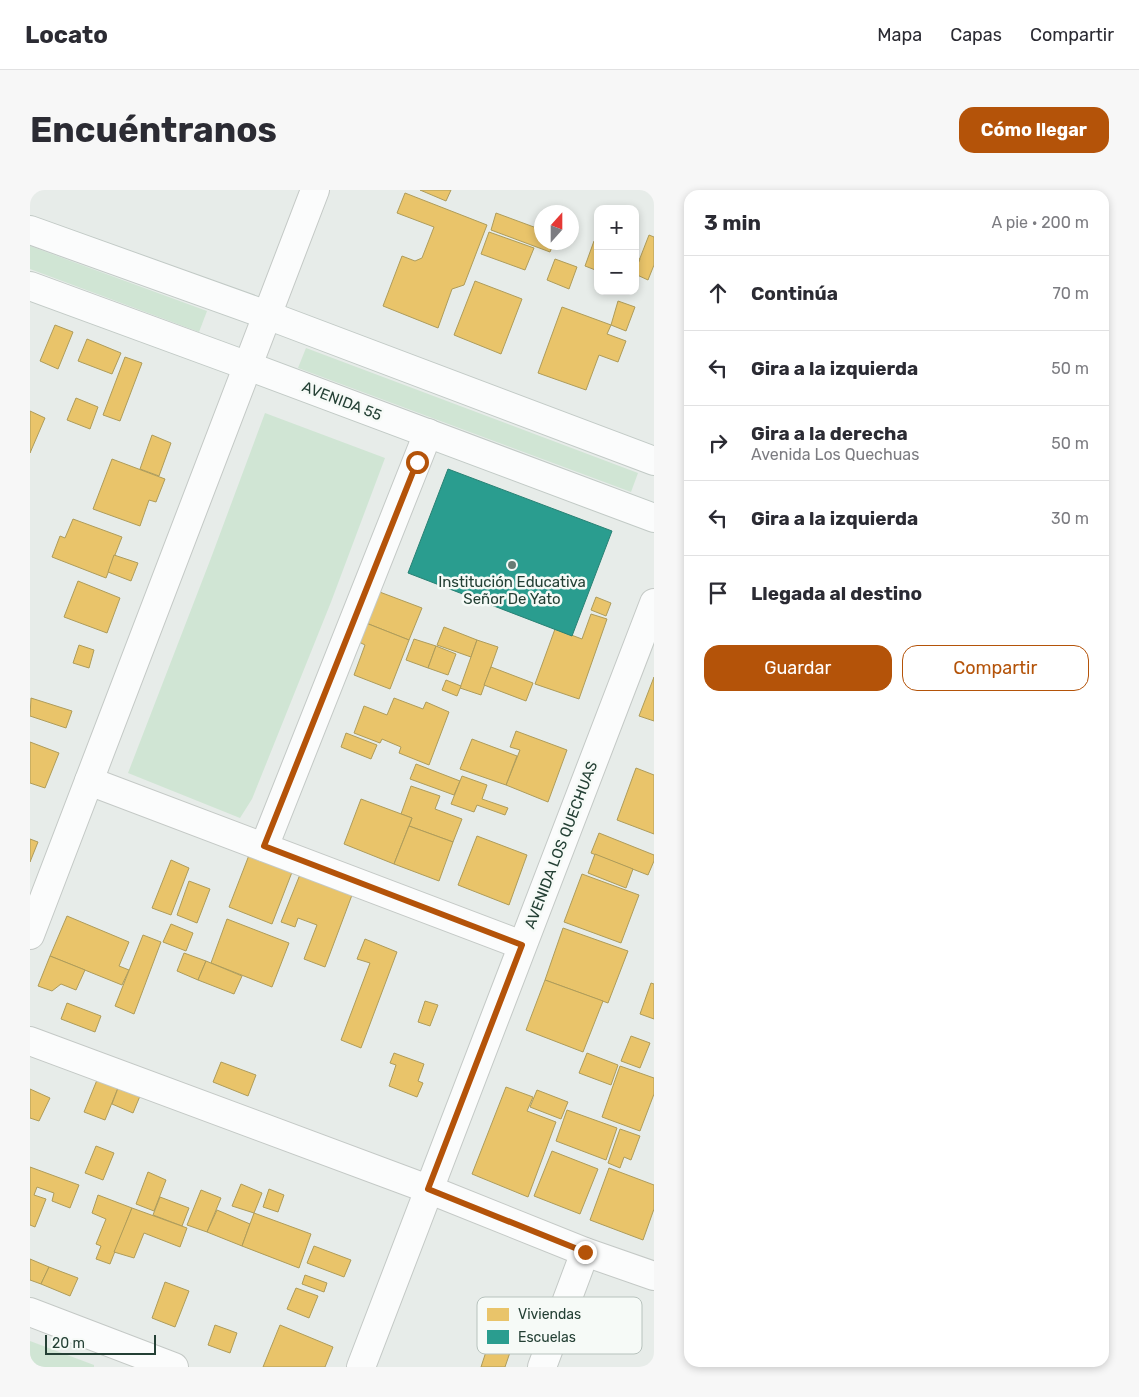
<!DOCTYPE html>
<html lang="es">
<meta charset="utf-8">
<style>
:root{--surface:#fff;--page:#f7f7f7;--text:#2b2b33;--muted:#7c7c81;--line:#e1e1e2;--accent:#b45309}
body{margin:0;font-family:Rubik,sans-serif;background:var(--page);color:var(--text)}
.controls{position:absolute;right:15px;top:15px;display:grid;overflow:hidden;border-radius:10px;box-shadow:0 2px 8px #0003}
.controls button{width:45px;height:45px;display:grid;place-items:center;padding:0;border:0;border-bottom:1px solid var(--line);background:var(--surface);color:var(--text);font:25px sans-serif}
.compass{position:absolute;left:504px;top:15px;width:45px;height:45px;border-radius:50%;background:var(--surface);box-shadow:0 2px 8px #0003;rotate:21deg}
.scale{position:absolute;left:15px;bottom:12px;width:111px;box-sizing:border-box;padding-left:5px;border:2px solid #244035;border-top:0;font-size:14px;line-height:18px;white-space:nowrap;color:#244035;-webkit-text-stroke:4px #f6faf7;paint-order:stroke}
.stop{position:absolute;width:15px;height:15px;margin:-11px;border:4px solid #b45309;border-radius:50%;background:#fff}
.stop.end{background:#b45309;border-color:#fff;box-shadow:0 1px 5px #0008}
.list{margin:0;padding:0;list-style:none}
h2{display:flex;justify-content:space-between;align-items:center;height:65px;margin:0;padding:0 20px;font-size:21px}
h2 small{font-size:16px;font-weight:400;color:var(--muted)}
.list li{display:grid;grid-template-columns:32px 1fr auto;gap:15px;align-items:center;box-sizing:border-box;height:75px;padding:0 20px;border-top:1px solid var(--line)}
.list b{display:block;font-size:19px;white-space:nowrap}
.list p{margin:0;font-size:16px;white-space:nowrap;color:var(--muted)}
.list em{font-size:16px;font-style:normal;color:var(--muted)}
.actions{display:flex;gap:10px;padding:15px 20px}
.actions a{flex:1;padding:11px 0;border:1px solid var(--accent);border-radius:15px;text-align:center;font-size:18px;color:var(--accent)}
.actions .main{background:var(--accent);color:#fff}
.icon{flex:none;width:28px;height:28px;fill:none;stroke:currentColor;stroke-width:2;stroke-linecap:round;stroke-linejoin:round}
.map{position:relative;flex:none;width:624px;height:1177px;overflow:hidden;border-radius:15px}
header{display:flex;align-items:center;gap:30px;box-sizing:border-box;height:70px;padding:0 25px;background:var(--surface);border-bottom:1px solid var(--line)}
header strong{font-size:24px}
nav{display:flex;gap:28px;margin-inline-start:auto;font-size:18px}
.intro{display:flex;align-items:center;justify-content:space-between;box-sizing:border-box;height:120px;padding:0 30px}
h1{margin:0;font-size:35px}
.button{padding:12px 22px;border-radius:15px;background:var(--accent);color:#fff;font-size:18px;font-weight:700}
main{display:flex;gap:30px;padding:0 30px}
aside{flex:1;background:var(--surface);border-radius:15px;box-shadow:0 2px 8px #0003}
.map>svg:first-child{display:block}
.green{fill:#d0e5d4}
.homes{fill:#e9c46a;stroke:#ae9c5a}
.schools{fill:#2a9d8f;stroke:#288174}
.lines{fill:none;stroke-linecap:round;stroke-linejoin:round}
.street-casing{stroke:#c4c9c6;stroke-width:30}
.secondary-casing{stroke:#c2cac6;stroke-width:30}
.street{stroke:#fbfcfc;stroke-width:28}
.secondary{stroke:#fbfcfc;stroke-width:28}
.route{stroke:#b45309;stroke-width:6}
.poi-dot{fill:#687c74;stroke:#f6faf7;stroke-width:2}
.labels{text-anchor:middle;stroke-width:5;stroke-linejoin:round;paint-order:stroke}
.street-label{font-size:15px;fill:#244035;stroke:#f6faf7}
.poi-label{font-size:15px;fill:#244035;stroke:#f6faf7}
.key{fill:#f6faf7;stroke:#b7c2bd;stroke-width:1}
.key-label{font-size:14px;fill:#244035}
</style>
<header>
<strong>Locato</strong>
<nav><a>Mapa</a><a>Capas</a><a>Compartir</a></nav>
</header>
<div class="intro"><h1>Encuéntranos</h1><a class="button">Cómo llegar</a></div>
<main>
<div class="map">
<svg width="624" height="1177" viewBox="0 0 624 1177">
<rect width="100%" height="100%" fill="#e7ece9"/>
<g class="green">
<polygon points="0,56 177,121 169,142 0,79"/>
<polygon points="276,158 608,283 601,302 268,178"/>
<polygon points="235,223 355,268 301,412 222,609 210,628 98,583 181,368"/>
<polygon points="0,1151 64,1175 64,1177 0,1177"/>
</g>
<g class="homes">
<polygon points="390,0 421,0 416,11"/>
<polygon points="375,3 457,35 434,95 422,99 408,138 353,116 372,66 385,71 392,68 404,37 367,23"/>
<polygon points="466,23 512,40 512,52 524,52 520,62 461,40"/>
<polygon points="459,42 504,58 495,80 451,64"/>
<polygon points="619,45 624,47 624,75 618,90 605,84 605,81"/>
<polygon points="564,51 568,52 568,81 555,76"/>
<polygon points="605,67 610,69 605,81"/>
<polygon points="525,69 547,77 539,99 517,90"/>
<polygon points="445,91 492,109 471,164 424,145"/>
<polygon points="588,111 605,117 596,141 581,135"/>
<polygon points="532,117 581,135 577,144 596,151 588,172 569,165 556,200 508,183"/>
<polygon points="25,135 43,142 28,179 10,171"/>
<polygon points="57,149 91,163 82,184 48,171"/>
<polygon points="95,167 112,173 90,231 73,225"/>
<polygon points="46,208 68,217 60,239 37,230"/>
<polygon points="0,221 15,228 0,263"/>
<polygon points="122,245 141,253 129,286 110,279"/>
<polygon points="82,269 135,289 126,312 119,310 110,336 63,319"/>
<polygon points="43,329 92,347 76,388 22,367 30,346 35,348"/>
<polygon points="84,365 108,373 101,391 78,382"/>
<polygon points="48,391 90,408 77,443 34,427"/>
<polygon points="347,401 392,418 379,450 336,433"/>
<polygon points="566,407 581,413 576,426 561,420"/>
<polygon points="561,424 577,429 549,509 505,494 525,439 552,449"/>
<polygon points="336,433 379,450 360,499 324,485 335,455 329,452"/>
<polygon points="414,437 447,450 441,467 407,455"/>
<polygon points="384,449 406,456 398,478 376,470"/>
<polygon points="447,450 468,457 451,505 430,498"/>
<polygon points="49,455 64,460 59,478 43,473"/>
<polygon points="406,456 426,464 418,485 398,478"/>
<polygon points="461,477 503,493 496,511 454,495"/>
<polygon points="624,487 624,531 609,526"/>
<polygon points="416,490 431,496 427,506 412,500"/>
<polygon points="1,508 42,521 36,538 0,526"/>
<polygon points="364,508 393,519 396,512 419,522 399,575 369,563 371,557 352,549 350,553 324,543 334,516 357,525"/>
<polygon points="486,541 537,560 518,612 476,595 490,560 480,557"/>
<polygon points="316,543 347,555 341,569 311,557"/>
<polygon points="442,549 487,566 476,595 430,579"/>
<polygon points="0,552 29,563 15,598 0,593"/>
<polygon points="386,574 430,591 424,605 380,589"/>
<polygon points="606,578 624,585 624,644 587,630"/>
<polygon points="432,586 457,595 452,609 478,618 475,625 447,615 444,622 421,614"/>
<polygon points="381,596 410,606 405,619 432,629 423,652 379,636 382,628 371,624"/>
<polygon points="331,609 382,628 364,674 314,654"/>
<polygon points="379,636 423,652 409,691 364,674"/>
<polygon points="569,643 624,665 624,671 618,685 561,663"/>
<polygon points="447,646 497,665 479,715 428,695"/>
<polygon points="0,649 8,652 0,672"/>
<polygon points="221,660 264,677 242,734 199,717"/>
<polygon points="565,664 603,679 596,698 558,683"/>
<polygon points="141,670 159,678 141,725 122,718"/>
<polygon points="273,677 325,697 295,777 274,769 287,735 268,728 265,737 251,732"/>
<polygon points="552,684 609,705 591,753 534,732"/>
<polygon points="159,691 180,699 167,733 147,725"/>
<polygon points="37,726 99,752 89,776 99,780 92,795 20,766"/>
<polygon points="197,729 259,753 242,797 181,773"/>
<polygon points="141,734 163,743 156,761 133,752"/>
<polygon points="533,738 598,761 578,813 515,790"/>
<polygon points="113,745 131,752 104,824 85,816"/>
<polygon points="335,749 367,762 331,858 311,850 340,773 327,769"/>
<polygon points="154,763 176,771 168,790 147,781"/>
<polygon points="20,766 55,780 46,800 31,794 22,801 8,796"/>
<polygon points="176,771 212,786 204,804 168,790"/>
<polygon points="515,790 573,811 553,862 496,840"/>
<polygon points="621,793 624,794 624,829 610,824"/>
<polygon points="395,811 408,815 400,836 388,832"/>
<polygon points="37,813 71,826 65,842 31,829"/>
<polygon points="601,846 620,853 610,878 591,871"/>
<polygon points="364,863 394,874 388,891 393,893 387,907 359,896 366,875 360,873"/>
<polygon points="557,863 588,875 581,895 549,883"/>
<polygon points="191,872 226,885 218,906 183,892"/>
<polygon points="590,876 624,888 624,904 610,941 572,927"/>
<polygon points="67,890 88,898 75,930 54,922"/>
<polygon points="476,897 503,907 497,921 526,932 498,1007 442,984"/>
<polygon points="88,898 110,906 103,923 82,914"/>
<polygon points="0,899 20,908 9,931 0,928"/>
<polygon points="507,900 538,912 531,929 500,917"/>
<polygon points="537,920 587,938 576,970 526,951"/>
<polygon points="590,939 610,946 601,970 594,967 590,978 578,973"/>
<polygon points="66,956 84,963 73,990 55,983"/>
<polygon points="522,961 568,979 550,1024 504,1006"/>
<polygon points="0,977 49,995 40,1018 22,1011 24,1003 7,997 4,1005 16,1009 5,1037 0,1035"/>
<polygon points="579,978 624,995 624,1019 613,1050 560,1030"/>
<polygon points="118,982 136,990 124,1021 106,1014"/>
<polygon points="211,994 232,1003 224,1023 202,1016"/>
<polygon points="239,999 254,1005 248,1022 233,1017"/>
<polygon points="171,1000 191,1008 177,1042 157,1035"/>
<polygon points="68,1005 102,1018 80,1074 66,1069 71,1056 66,1054 76,1029 62,1023"/>
<polygon points="130,1007 159,1018 152,1036 123,1025"/>
<polygon points="102,1018 157,1038 150,1057 114,1043 104,1068 84,1062"/>
<polygon points="187,1020 220,1034 212,1056 177,1042"/>
<polygon points="224,1023 281,1044 269,1078 212,1056"/>
<polygon points="284,1056 321,1070 314,1087 277,1073"/>
<polygon points="0,1069 19,1077 11,1094 0,1090"/>
<polygon points="19,1077 48,1088 40,1106 11,1094"/>
<polygon points="275,1085 297,1093 294,1102 272,1094"/>
<polygon points="135,1092 159,1101 145,1137 122,1128"/>
<polygon points="266,1098 288,1106 279,1128 257,1119"/>
<polygon points="468,1125 490,1133 475,1177 451,1177"/>
<polygon points="185,1135 207,1143 200,1163 178,1155"/>
<polygon points="250,1135 303,1157 295,1177 233,1177"/>
</g>
<polygon class="schools" points="418,279 582,341 542,446 378,383"/>
<g class="lines">
<g class="street-casing">
<g id="street">
<polyline points="59,591 492,755"/>
<polyline points="234,657 398,243"/>
<polyline points="0,745 285,0"/>
<polyline points="0,851 398,999 555,1062 624,1086"/>
<polyline points="0,1122 144,1177"/>
<polyline points="331,1177 624,413"/>
<polyline points="512,1177 555,1062"/>
</g>
</g>
<g class="secondary-casing">
<g id="secondary">
<polyline points="0,40 237,125 624,271"/>
<polyline points="0,96 218,176 624,328"/>
</g>
</g>
<use href="#street" class="street"/>
<use href="#secondary" class="secondary"/>
</g>
<g class="lines">
<polyline class="route" points="387,272 234,656 492,755 398,999 555,1062"/>
</g>
<circle class="poi-dot" cx="482" cy="375" r="5"/>
<g class="labels">
<g class="street-label">
<text transform="translate(312 211) rotate(21)" y="5">AVENIDA 55</text>
<text transform="translate(531 655) rotate(-69)" y="5">AVENIDA LOS QUECHUAS</text>
</g>
<g class="poi-label">
<text x="482" y="397">Institución Educativa<tspan x="482" dy="17">Señor De Yato</tspan></text>
</g>
</g>
<rect x="447" y="1107" width="165" height="57" rx="8" class="key"/>
<rect x="457" y="1118" width="22" height="13" fill="#e9c46a"/>
<rect x="457" y="1140" width="22" height="14" fill="#2a9d8f"/>
<g class="key-label">
<text x="488" y="1129">Viviendas</text>
<text x="488" y="1152">Escuelas</text>
</g>
</svg>
<div class="controls">
<button>+</button>
<button>−</button>
</div>
<svg class="compass" viewBox="-18 -18 36 36"><path d="M0-13l5 13h-10z" fill="#e53935"/><path d="M0 13l5-13h-10z" fill="#7c7c81"/></svg>
<div class="scale">20 m</div>
<div class="stop" style="left:387px;top:272px"></div>
<div class="stop end" style="left:555px;top:1062px"></div>
</div>
<aside>
<h2>3 min<small>A pie · 200 m</small></h2>
<ul class="list">
<li><svg class="icon" aria-label="ahead" viewBox="0 0 24 24"><path d="M12 20V5M6 11l6-6 6 6"/></svg><div><b>Continúa</b></div><em>70 m</em></li>
<li><svg class="icon" aria-label="left" viewBox="0 0 24 24"><path d="M17 20v-9H6M10 6l-5 5 5 5"/></svg><div><b>Gira a la izquierda</b></div><em>50 m</em></li>
<li><svg class="icon" aria-label="right" viewBox="0 0 24 24"><path d="M7 20v-9h11M14 6l5 5-5 5"/></svg><div><b>Gira a la derecha</b><p>Avenida Los Quechuas</p></div><em>50 m</em></li>
<li><svg class="icon" aria-label="left" viewBox="0 0 24 24"><path d="M17 20v-9H6M10 6l-5 5 5 5"/></svg><div><b>Gira a la izquierda</b></div><em>30 m</em></li>
<li><svg class="icon" aria-label="arrive" viewBox="0 0 24 24"><path d="M6 21V4h12l-3 4 3 4H6"/></svg><div><b>Llegada al destino</b></div></li>
</ul>
<div class="actions"><a class="main">Guardar</a><a>Compartir</a></div>
</aside>
</main>
